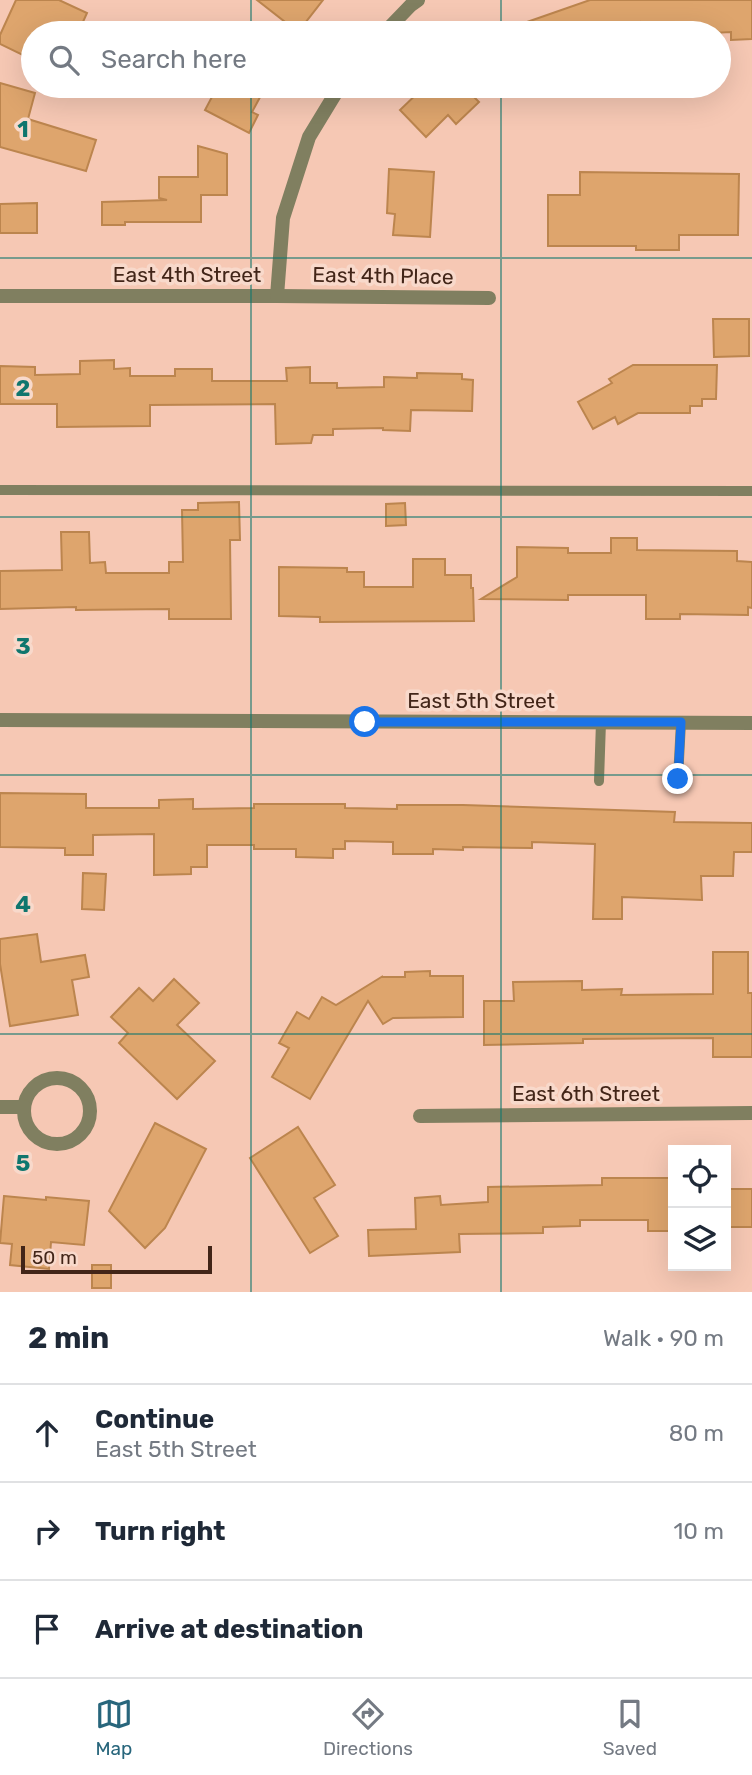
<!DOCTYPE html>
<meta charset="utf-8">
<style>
:root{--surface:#fff;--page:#f6f6f7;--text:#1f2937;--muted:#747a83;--line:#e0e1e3;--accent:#28667c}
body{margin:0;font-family:Rubik,sans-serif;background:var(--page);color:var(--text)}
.controls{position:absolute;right:21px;bottom:21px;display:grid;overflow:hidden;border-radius:0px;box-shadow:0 7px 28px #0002}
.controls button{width:63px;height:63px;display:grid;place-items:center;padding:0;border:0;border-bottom:2px solid var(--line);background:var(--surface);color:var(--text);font:35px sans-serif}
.scale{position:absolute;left:21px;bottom:18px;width:191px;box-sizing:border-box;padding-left:7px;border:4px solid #422518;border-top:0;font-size:19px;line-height:24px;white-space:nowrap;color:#422518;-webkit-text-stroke:5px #f8d9cb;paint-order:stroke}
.stop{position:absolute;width:21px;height:21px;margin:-16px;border:5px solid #1a73e8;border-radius:50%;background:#fff}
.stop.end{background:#1a73e8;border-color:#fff;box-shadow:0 2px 7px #0008}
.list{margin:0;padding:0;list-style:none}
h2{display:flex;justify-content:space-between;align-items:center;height:91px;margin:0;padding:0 28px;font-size:30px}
h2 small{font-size:23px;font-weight:400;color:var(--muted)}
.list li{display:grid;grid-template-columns:46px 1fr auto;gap:21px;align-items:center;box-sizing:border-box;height:98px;padding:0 28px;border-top:2px solid var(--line)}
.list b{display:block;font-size:26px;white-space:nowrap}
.list p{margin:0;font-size:23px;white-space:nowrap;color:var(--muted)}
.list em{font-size:23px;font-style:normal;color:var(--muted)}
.icon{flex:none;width:38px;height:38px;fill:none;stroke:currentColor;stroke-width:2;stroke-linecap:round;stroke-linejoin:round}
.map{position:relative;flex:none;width:752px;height:1292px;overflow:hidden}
.search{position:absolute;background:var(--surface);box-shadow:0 7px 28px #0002;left:21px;right:21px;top:21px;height:77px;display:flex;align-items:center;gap:18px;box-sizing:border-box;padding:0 24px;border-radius:38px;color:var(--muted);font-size:26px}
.sheet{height:385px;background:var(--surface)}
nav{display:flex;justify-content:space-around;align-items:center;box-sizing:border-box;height:98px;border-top:2px solid var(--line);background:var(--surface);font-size:19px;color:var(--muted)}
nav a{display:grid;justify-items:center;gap:4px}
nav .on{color:var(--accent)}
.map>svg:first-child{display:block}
.building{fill:#dea56d;stroke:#bc854e;stroke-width:2}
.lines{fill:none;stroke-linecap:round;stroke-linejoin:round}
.service{stroke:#807f60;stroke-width:10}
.minor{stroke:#807f60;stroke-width:14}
.tertiary{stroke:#807f60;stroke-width:14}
.route{stroke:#1a73e8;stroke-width:9}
.grid{fill:none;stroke:#0f766e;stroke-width:2;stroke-opacity:0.55}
.labels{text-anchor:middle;stroke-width:7;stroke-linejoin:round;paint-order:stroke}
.street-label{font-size:21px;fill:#422518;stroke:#f8d9cb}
.grid-label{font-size:23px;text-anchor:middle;font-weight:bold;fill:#0f766e;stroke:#f8d9cb;stroke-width:7;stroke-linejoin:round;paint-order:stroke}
</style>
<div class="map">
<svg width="752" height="1292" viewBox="0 0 752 1292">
<rect width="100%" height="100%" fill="#f6c8b4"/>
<g class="building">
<polygon points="16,0 59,0 87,13 78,33 33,33 33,60 0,44 0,35"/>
<polygon points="257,0 323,0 298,32"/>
<polygon points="590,0 752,0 752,39 731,40 731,32 711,33 641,33 640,22 606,33 504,33 504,30"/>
<polygon points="0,83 35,93 28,119 96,140 86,171 0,147"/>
<polygon points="226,86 266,86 252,112 258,115 249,133 205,110 214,93 220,96"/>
<polygon points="425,86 463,86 479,102 456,124 448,115 426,137 400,110"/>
<polygon points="198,146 227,154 227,195 201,195 201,222 125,222 125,225 102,225 102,202 167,200 159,198 159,177 198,177"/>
<polygon points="389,169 434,172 430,237 393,235 395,214 387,213"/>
<polygon points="580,172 739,174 738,235 679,235 679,250 636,250 636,246 548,246 548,195 580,195"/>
<polygon points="37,203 37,233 0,233 0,204"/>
<polygon points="713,319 749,319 749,356 714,357"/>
<polygon points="114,360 114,369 130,368 130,376 175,376 175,369 212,369 212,381 287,381 286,368 310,367 310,383 337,383 337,388 384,387 384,377 417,378 417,373 462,374 462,379 473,380 472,411 411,410 410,431 383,430 383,428 333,429 333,435 313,435 311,443 276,444 275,404 150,405 150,426 57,427 57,404 0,404 0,366 35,367 35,375 80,374 80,361"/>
<polygon points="633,365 717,365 716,399 702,399 702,406 690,406 690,413 638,413 618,424 615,417 593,429 578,402 612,383 609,379"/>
<polygon points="239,502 240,540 230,540 231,619 169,619 169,609 76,610 76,607 0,609 0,571 62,570 61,532 89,532 90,563 105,562 106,573 169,573 169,562 183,562 182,510 198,510 198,503"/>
<polygon points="405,503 406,525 386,526 386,504"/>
<polygon points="611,538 637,538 637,550 737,551 737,561 752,562 752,608 748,607 748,615 680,614 680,619 646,619 646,595 568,595 568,600 481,599 517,577 517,547 568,548 568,553 611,553"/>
<polygon points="413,559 445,559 445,575 471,575 471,588 473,588 474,621 320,622 320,617 279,616 279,567 347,568 347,572 364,572 364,587 413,587"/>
<polygon points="0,793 86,794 86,808 159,808 159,800 193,799 193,809 254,808 254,804 345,804 345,808 397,809 397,805 463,805 675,812 674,822 752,823 752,852 734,852 733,876 701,876 702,900 622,897 622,919 593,919 595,844 532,842 532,848 463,847 463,850 433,849 433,854 393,854 393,842 345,841 345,849 333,849 333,858 296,857 296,849 254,849 254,845 207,845 207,867 191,867 191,874 154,875 154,834 93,835 93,855 65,855 65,848 0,847"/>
<polygon points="83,873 106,874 104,910 82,909"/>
<polygon points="37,934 41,962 85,955 89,977 72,980 78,1015 10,1026 0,964 0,939"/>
<polygon points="713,952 748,952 748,993 752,993 752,1057 713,1057 713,1038 583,1039 583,1043 484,1045 484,1001 514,1001 513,982 582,981 582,990 622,989 621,995 713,994"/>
<polygon points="430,971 430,976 463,976 463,1017 393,1018 383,1024 368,1001 310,1099 272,1077 289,1048 279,1043 297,1012 309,1019 322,997 336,1005 383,976 382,977 405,977 405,972"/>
<polygon points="174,979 199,1003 177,1025 215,1061 177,1099 119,1043 128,1033 111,1017 139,988 153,1001"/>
<polygon points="155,1123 206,1149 165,1228 145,1248 109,1211"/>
<polygon points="298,1127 335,1185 314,1198 338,1236 310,1253 250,1158"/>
<polygon points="602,1178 673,1178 673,1231 648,1231 648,1220 580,1220 580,1226 543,1227 543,1233 459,1234 460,1252 369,1256 368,1230 416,1229 415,1198 440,1196 441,1205 488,1202 488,1187 602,1185"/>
<rect x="726" y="1189" width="26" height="38"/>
<polygon points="4,1196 46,1200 46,1197 89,1201 84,1245 51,1242 49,1269 10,1265 12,1244 0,1243"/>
<rect x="92" y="1265" width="19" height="23"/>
</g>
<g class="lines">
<g class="service">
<polyline points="0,490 752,491"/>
<polyline points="678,779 681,722"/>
<polyline points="599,781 601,722"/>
</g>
<g class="minor">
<polyline points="384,33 411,5 418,0"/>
<polyline points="0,296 277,296 283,218 309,137 340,86"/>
<polyline points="277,296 489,298"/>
<circle cx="57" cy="1111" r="33"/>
<polyline points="0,1107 24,1107"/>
<polyline points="420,1116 752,1113"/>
</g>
<polyline class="tertiary" points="0,720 752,723"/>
</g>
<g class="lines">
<polyline class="route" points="365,722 681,722 678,779"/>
</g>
<path class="grid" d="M251,0V33M501,0V33M251,86V1292M501,86V1292M0,258H752M0,517H752M0,775H752M0,1034H752"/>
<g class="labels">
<g class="street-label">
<text x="187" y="282">East 4th Street</text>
<text transform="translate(383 276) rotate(1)" y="7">East 4th Place</text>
<text x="481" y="708">East 5th Street</text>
<text x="586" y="1101">East 6th Street</text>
</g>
</g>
<g class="grid-label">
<text x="23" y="137">1</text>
<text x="23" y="396">2</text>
<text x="23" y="654">3</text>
<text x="23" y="912">4</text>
<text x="23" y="1171">5</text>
</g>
</svg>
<div class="controls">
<button><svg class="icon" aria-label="locate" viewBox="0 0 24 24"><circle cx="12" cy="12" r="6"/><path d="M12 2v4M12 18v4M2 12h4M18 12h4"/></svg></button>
<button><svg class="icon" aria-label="layers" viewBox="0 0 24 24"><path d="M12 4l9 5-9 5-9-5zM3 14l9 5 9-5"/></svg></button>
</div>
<div class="scale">50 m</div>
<div class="stop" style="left:365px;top:722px"></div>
<div class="stop end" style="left:678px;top:779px"></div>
<div class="search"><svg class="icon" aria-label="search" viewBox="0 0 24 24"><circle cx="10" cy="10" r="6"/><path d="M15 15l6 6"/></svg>Search here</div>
</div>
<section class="sheet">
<h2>2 min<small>Walk · 90 m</small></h2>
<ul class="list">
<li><svg class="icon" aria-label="ahead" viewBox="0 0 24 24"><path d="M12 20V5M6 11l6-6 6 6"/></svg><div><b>Continue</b><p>East 5th Street</p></div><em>80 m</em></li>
<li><svg class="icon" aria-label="right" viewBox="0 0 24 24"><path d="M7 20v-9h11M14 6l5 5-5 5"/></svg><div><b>Turn right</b></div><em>10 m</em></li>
<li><svg class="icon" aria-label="arrive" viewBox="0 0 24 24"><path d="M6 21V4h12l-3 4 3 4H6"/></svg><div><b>Arrive at destination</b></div></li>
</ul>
</section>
<nav>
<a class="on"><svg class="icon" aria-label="map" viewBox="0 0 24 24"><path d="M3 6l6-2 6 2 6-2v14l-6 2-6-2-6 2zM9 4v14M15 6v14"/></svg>Map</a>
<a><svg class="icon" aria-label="directions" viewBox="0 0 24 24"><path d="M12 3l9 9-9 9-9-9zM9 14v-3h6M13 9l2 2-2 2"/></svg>Directions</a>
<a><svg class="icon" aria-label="saved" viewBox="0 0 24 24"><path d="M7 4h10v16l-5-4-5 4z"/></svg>Saved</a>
</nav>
